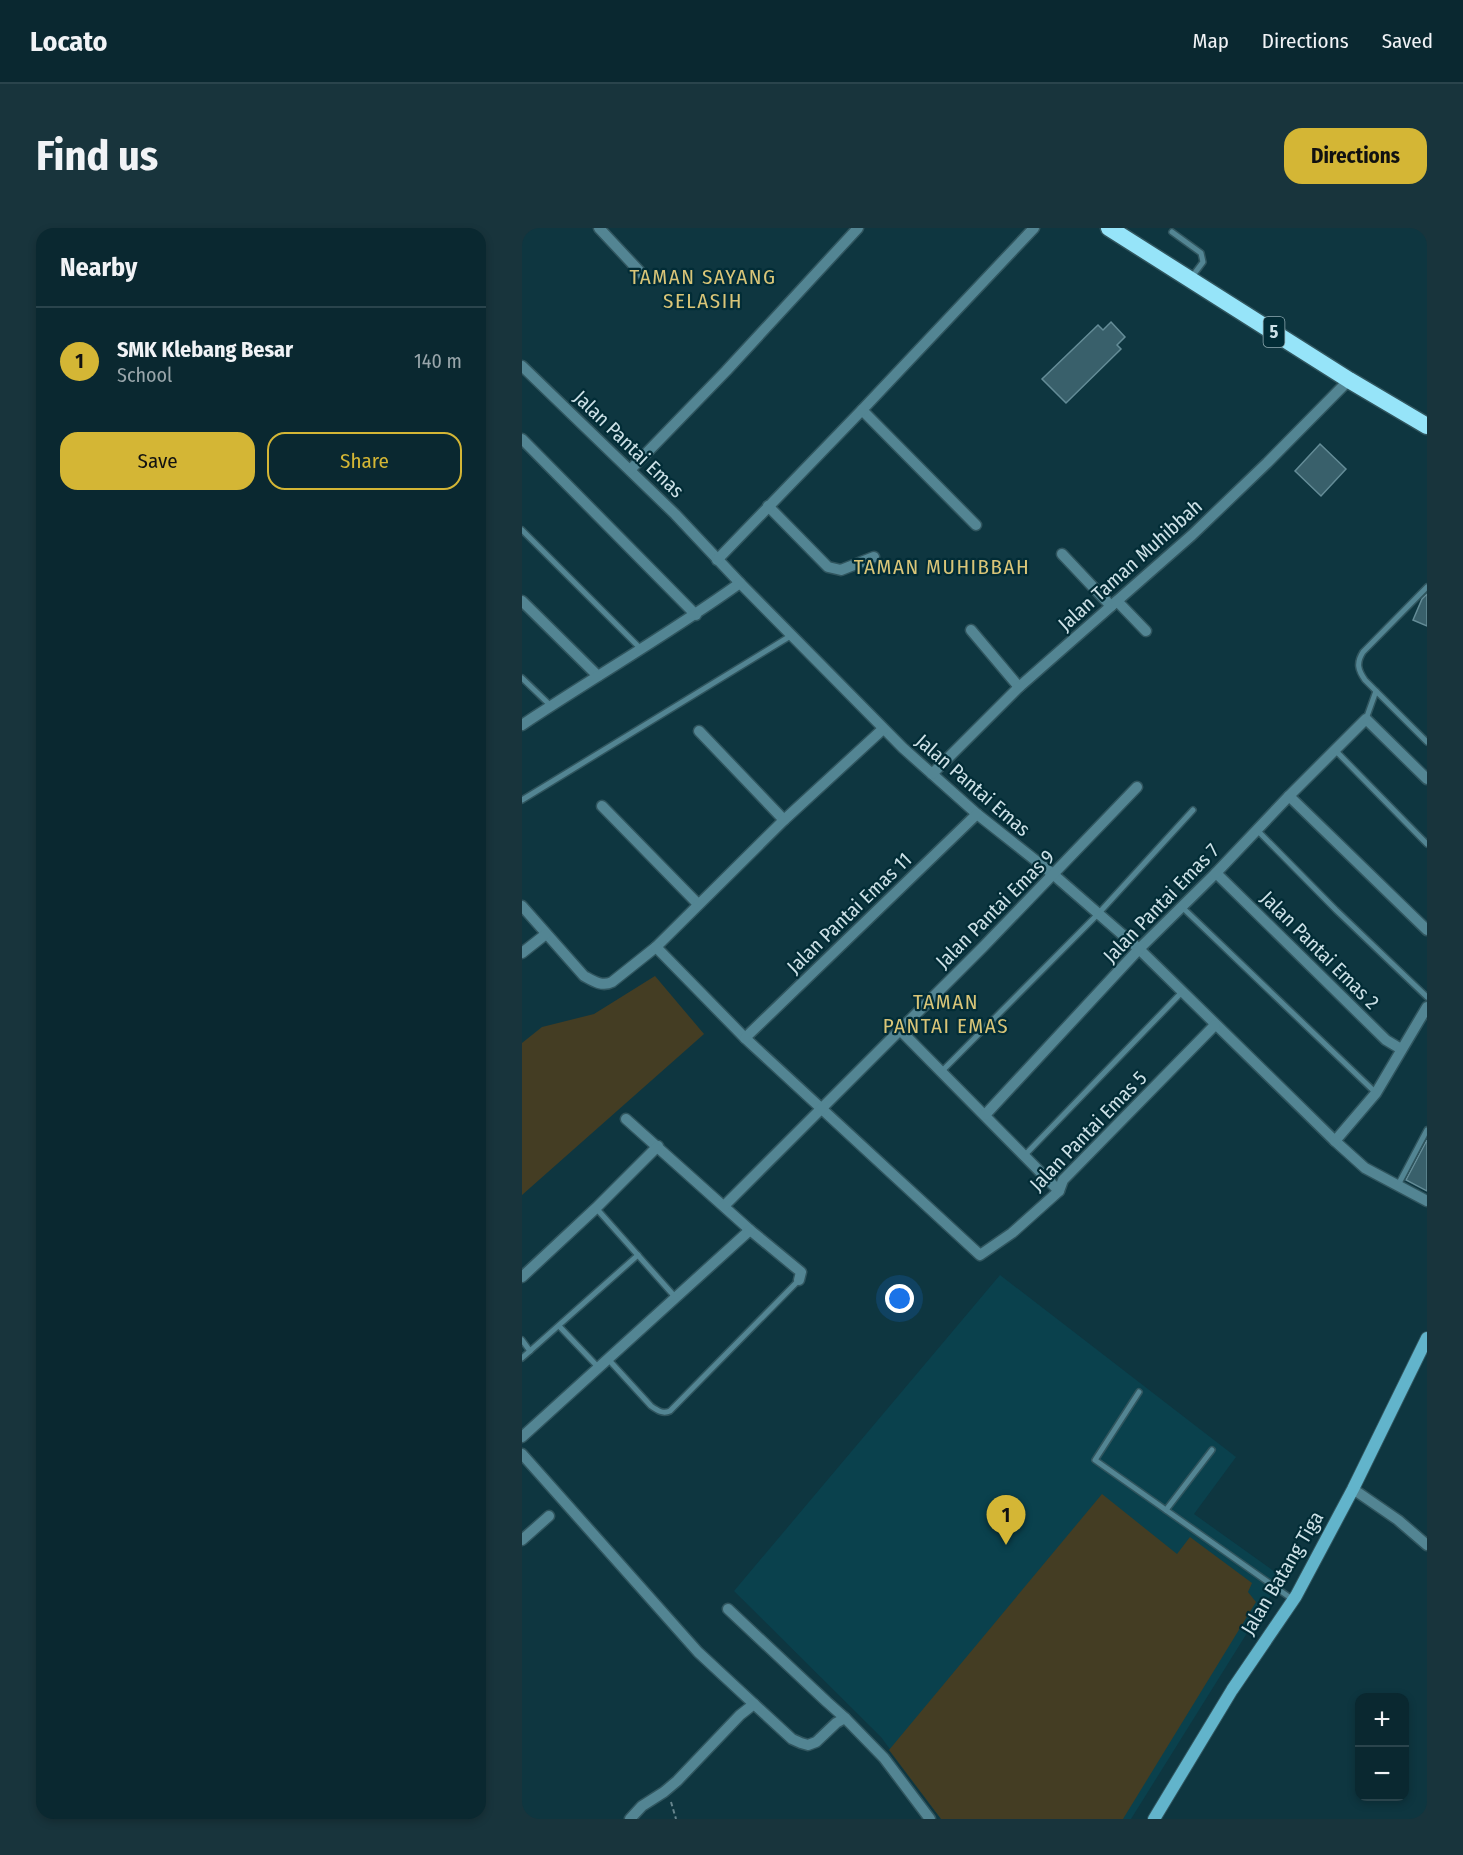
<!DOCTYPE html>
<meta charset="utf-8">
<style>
:root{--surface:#0a2830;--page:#18343c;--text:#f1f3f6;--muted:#99a6ab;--line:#2a444c;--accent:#d4b635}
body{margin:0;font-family:"Fira Sans Condensed",sans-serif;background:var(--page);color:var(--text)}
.controls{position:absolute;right:18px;bottom:18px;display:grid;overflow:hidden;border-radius:12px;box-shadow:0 3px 9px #0003}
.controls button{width:54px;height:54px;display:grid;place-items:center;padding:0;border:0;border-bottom:2px solid var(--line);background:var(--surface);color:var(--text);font:30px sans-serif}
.you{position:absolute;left:378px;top:1071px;width:21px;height:21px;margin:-15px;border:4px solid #fff;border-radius:50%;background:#1a73e8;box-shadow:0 0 0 9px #1a73e833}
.badge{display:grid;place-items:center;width:39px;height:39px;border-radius:50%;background:var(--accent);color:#111;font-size:20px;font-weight:700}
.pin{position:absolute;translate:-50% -50px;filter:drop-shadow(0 2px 3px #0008)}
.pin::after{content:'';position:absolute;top:32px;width:21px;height:18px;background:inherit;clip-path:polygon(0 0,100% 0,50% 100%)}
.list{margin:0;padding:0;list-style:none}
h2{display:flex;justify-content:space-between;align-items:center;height:78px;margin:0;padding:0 24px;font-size:26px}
h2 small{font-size:20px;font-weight:400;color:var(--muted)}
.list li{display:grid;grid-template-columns:39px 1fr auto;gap:18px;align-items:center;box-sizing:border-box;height:108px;padding:0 24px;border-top:2px solid var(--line)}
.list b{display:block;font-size:22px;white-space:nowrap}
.list p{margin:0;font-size:20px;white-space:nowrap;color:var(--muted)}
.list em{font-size:20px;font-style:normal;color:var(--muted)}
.actions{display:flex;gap:12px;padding:18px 24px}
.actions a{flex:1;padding:14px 0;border:2px solid var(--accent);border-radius:18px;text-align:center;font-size:21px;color:var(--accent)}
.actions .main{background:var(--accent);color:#111}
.map{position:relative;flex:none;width:905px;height:1591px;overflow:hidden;border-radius:18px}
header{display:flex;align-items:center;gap:36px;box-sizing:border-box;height:84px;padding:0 30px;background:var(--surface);border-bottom:2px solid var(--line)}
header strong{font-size:28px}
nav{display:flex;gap:33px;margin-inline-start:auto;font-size:21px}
.intro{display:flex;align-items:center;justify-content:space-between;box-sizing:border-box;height:144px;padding:0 36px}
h1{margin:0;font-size:42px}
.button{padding:15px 27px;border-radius:18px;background:var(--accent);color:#111;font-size:21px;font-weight:700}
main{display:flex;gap:36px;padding:0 36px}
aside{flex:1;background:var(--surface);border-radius:18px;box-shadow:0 3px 9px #0003}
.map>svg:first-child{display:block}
.built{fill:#0a414d}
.green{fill:#443d23}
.building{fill:#39606b;stroke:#648c97;stroke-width:1.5}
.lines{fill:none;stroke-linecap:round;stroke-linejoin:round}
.service-casing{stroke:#30555e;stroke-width:8}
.minor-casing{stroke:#30555e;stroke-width:13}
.secondary-casing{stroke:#30555e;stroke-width:14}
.trunk-casing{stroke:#30555e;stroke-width:19}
.path{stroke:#66858d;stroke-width:2;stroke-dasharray:4.5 3;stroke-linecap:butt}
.service{stroke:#538593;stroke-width:5}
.minor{stroke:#538593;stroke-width:10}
.secondary{stroke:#62b4cb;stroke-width:12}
.trunk{stroke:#96e4f9;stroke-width:16}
.labels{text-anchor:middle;stroke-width:4.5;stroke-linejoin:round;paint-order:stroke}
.shield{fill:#022c36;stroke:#90abb2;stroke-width:1.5}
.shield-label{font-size:18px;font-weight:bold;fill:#cde1e7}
.street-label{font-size:20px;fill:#cde1e7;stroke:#022c36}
.neighbourhood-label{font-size:21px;letter-spacing:1.5px;fill:#d9c578;stroke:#022c36}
</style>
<header>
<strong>Locato</strong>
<nav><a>Map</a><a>Directions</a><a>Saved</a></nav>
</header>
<div class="intro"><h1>Find us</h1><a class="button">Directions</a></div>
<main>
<aside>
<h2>Nearby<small></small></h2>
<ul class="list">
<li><span class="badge">1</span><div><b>SMK Klebang Besar</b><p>School</p></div><em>140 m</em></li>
</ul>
<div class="actions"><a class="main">Save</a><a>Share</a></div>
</aside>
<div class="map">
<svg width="905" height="1591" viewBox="0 0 905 1591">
<rect width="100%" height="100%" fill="#0e3640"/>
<polygon class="built" points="478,1047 714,1229 672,1286 760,1349 609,1591 419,1591 359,1509 212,1363"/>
<g class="green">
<polygon points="133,748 182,806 0,967 0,815 20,799 72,786"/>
<polygon points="580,1266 655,1326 668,1309 730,1355 726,1364 734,1374 601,1591 419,1591 367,1522"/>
</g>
<g class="building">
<polygon points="589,94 603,109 595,117 599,121 544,175 520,151 576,97 581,102"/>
<polygon points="798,216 824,241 799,268 773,243"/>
<polygon points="905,366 905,398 891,392 900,371"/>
<polygon points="905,912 905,963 884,952"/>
</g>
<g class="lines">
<g class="service-casing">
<g id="service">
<polyline points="650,4 679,25 681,34 669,50"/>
<polyline points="0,302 120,422"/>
<path d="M905,359L841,424C834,435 836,442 843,452L905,514"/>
<polyline points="0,450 29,478"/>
<polyline points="844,491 854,463"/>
<polyline points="813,522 905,616"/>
<polyline points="0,572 270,407"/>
<polyline points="735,602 814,682 905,769"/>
<polyline points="660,679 854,865"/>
<polyline points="420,843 576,686 671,582"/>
<polyline points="502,928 660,764"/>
<polyline points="876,957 905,902"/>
<polyline points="74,980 154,1070"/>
<polyline points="37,1098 77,1140"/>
<polyline points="0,1112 8,1123"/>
<polyline points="0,1130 116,1027"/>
<path d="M86,1131L129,1178C136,1183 141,1186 148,1183L277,1052"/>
<polyline points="617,1164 573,1232 770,1371"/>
<polyline points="644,1282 690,1222"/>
</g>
</g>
<g class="minor-casing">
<g id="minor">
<polyline points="77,0 120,46"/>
<polyline points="0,138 153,286 218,355 381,520 455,586 532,647 617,721 813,913 843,940 905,973"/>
<polyline points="340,182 454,297"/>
<polyline points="0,211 174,387"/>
<polyline points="108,242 204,143 336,0"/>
<polyline points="246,278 306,339 319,342 352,329"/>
<polyline points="540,326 589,378"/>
<polyline points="195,332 340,182 512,0"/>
<polyline points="0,373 76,448"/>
<polyline points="595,373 624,403"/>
<polyline points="449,402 497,459"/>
<path d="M0,497C72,449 147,406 218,355"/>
<polyline points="177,503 262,592"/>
<polyline points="410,546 497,459 670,307 745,235 827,152"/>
<polyline points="767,568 905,702"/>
<polyline points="80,578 176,676"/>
<polyline points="694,645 864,812 879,821"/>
<path d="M0,678L62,748C71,753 80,759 90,754L134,719L262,592L361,501"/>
<polyline points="134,719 223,810 458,1027 490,1005 537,963 541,952 693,797"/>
<polyline points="0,725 24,706"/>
<polyline points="378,802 537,963"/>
<polyline points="223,810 455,586"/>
<polyline points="463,887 617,721 694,645 767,568 844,491 905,551"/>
<polyline points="104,891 228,1002 279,1044 277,1052"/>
<polyline points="813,913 854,865 905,779"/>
<polyline points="202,978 461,719 615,559"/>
<polyline points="0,1049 74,980 136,918"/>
<polyline points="0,1209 228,1002"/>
<polyline points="0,1226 176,1424 232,1476"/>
<polyline points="831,1261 876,1292 905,1317"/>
<polyline points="0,1312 27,1288"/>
<polyline points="206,1381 305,1474 323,1490"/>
<polyline points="108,1591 120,1578 142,1564 155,1553 218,1487 232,1476 270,1511 279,1515 286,1517 294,1514 314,1495 323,1490 362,1530 408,1591"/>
</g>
</g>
<g class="secondary-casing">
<polyline id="secondary" points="632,1591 710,1462 774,1368 831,1261 905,1110"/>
</g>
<g class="trunk-casing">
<polyline id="trunk" points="587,0 827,152 905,198"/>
</g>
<polyline class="path" points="149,1574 154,1591"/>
<use href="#service" class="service"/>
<use href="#minor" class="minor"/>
<use href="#secondary" class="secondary"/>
<use href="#trunk" class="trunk"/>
</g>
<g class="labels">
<rect class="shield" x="741.5" y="89" width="21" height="30" rx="4.5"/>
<g class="shield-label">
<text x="752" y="110">5</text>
</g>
<g class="street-label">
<text transform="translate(107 216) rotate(44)" y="7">Jalan Pantai Emas</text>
<text transform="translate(608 337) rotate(-42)" y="7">Jalan Taman Muhibbah</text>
<text transform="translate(451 557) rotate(41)" y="7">Jalan Pantai Emas</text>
<text transform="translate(639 675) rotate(-46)" y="7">Jalan Pantai Emas 7</text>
<text transform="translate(473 681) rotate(-45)" y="7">Jalan Pantai Emas 9</text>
<text transform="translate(327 685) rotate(-44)" y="7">Jalan Pantai Emas 11</text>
<text transform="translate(798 722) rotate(45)" y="7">Jalan Pantai Emas 2</text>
<text transform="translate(566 903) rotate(-46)" y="7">Jalan Pantai Emas 5</text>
<text transform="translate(760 1345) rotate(-59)" y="7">Jalan Batang Tiga</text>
</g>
<g class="neighbourhood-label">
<text x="181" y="56">TAMAN SAYANG<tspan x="181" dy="24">SELASIH</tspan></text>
<text x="420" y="346">TAMAN MUHIBBAH</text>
<text x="424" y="781">TAMAN<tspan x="424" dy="24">PANTAI EMAS</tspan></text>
</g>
</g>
</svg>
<div class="controls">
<button>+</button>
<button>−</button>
</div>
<div class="you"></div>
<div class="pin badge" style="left:484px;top:1317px">1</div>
</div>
</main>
